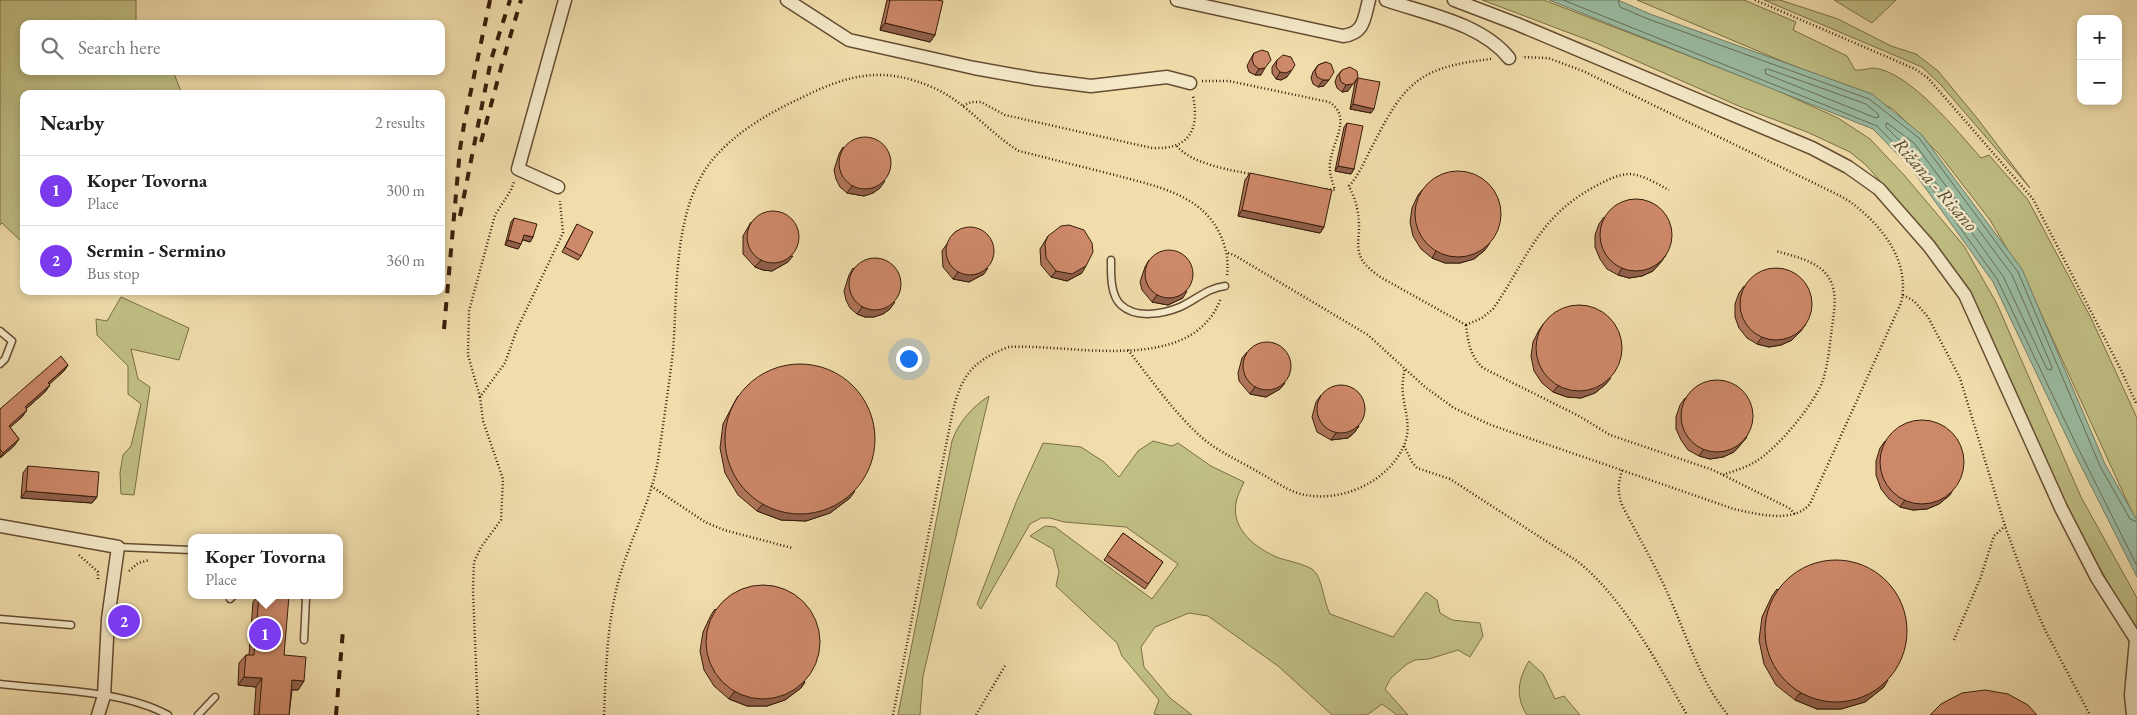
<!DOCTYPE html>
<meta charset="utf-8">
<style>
:root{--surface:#fff;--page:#f2f2f2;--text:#202124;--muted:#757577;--line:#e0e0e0;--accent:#7c3aed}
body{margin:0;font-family:"EB Garamond",serif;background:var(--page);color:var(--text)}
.controls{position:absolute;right:15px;top:15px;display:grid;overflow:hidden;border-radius:10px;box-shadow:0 2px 8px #0003}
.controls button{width:45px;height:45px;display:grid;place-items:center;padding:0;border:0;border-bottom:1px solid var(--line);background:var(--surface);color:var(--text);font:25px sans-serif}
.you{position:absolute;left:908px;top:358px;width:18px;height:18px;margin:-12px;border:4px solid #fff;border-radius:50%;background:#1a73e8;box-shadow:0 0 0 8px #1a73e833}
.badge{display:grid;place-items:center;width:32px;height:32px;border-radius:50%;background:var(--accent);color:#fff;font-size:16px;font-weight:700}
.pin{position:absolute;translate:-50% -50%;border:2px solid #fff;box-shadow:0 1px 5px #0006}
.popup{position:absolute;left:188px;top:534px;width:155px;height:65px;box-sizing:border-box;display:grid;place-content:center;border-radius:10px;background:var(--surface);filter:drop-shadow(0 1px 4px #0005);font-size:16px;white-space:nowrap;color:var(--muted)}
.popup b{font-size:19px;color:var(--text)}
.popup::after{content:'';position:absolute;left:50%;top:100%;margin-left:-10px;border:10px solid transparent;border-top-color:var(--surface)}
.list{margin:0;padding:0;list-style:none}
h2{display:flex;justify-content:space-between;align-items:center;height:65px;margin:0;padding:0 20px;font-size:21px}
h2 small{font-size:16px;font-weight:400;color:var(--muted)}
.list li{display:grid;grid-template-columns:32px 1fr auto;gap:15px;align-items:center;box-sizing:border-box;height:70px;padding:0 20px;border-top:1px solid var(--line)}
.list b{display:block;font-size:19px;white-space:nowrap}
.list p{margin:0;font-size:16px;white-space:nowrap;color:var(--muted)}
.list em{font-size:16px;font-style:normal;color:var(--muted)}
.icon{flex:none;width:28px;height:28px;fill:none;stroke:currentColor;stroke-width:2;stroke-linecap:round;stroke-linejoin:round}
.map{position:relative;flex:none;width:2137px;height:715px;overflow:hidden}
.search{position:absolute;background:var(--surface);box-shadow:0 2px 8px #0003;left:20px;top:20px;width:425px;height:55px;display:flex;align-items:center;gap:12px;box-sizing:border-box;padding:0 18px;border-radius:10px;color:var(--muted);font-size:19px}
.panel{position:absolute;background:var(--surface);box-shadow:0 2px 8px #0003;left:20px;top:90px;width:425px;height:205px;border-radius:10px}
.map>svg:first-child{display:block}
.green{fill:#c0bf84;stroke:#7c6e46}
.water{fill:#9bbda4;stroke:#737d66}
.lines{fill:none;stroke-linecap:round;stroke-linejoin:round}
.shore{stroke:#696d56;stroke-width:1}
.service-casing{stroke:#654d32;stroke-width:9}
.minor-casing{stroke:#654d32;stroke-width:15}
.path{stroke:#371d09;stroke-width:2.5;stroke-dasharray:1 2.5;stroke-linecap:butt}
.service{stroke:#f5e9c8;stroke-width:6}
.minor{stroke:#f5e9c8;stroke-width:12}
.rail{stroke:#371d09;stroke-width:4;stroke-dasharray:9 9;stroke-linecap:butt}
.wall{fill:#b0755a;stroke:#371d09}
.shaded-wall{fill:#905f4a;stroke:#371d09}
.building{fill:#cd8869;stroke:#371d09}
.labels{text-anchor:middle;stroke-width:5;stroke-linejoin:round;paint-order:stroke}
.water-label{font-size:19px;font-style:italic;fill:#554d38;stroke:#f5e9c8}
</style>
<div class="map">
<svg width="2137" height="715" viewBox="0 0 2137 715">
<rect width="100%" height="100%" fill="#f0ddab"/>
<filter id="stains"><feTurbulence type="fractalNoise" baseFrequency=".004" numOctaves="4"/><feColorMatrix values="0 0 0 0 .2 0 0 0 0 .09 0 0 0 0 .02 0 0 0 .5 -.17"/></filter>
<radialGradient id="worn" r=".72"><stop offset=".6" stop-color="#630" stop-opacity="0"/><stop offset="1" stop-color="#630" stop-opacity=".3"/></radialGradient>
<g class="green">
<polygon points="0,0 136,0 136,24 24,24 24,71 173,71 182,94 24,94 24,244 2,223 0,225"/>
<polygon points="1482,0 1544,0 1772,88 1838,118 1870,139 1904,175 1964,246 1997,304 2081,497 2137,598 2137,633 2066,509 1934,243 1866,165 1850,152 1807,132 1741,107 1596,43"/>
<path d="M1637,0H1744L1796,22L1793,30L1847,56L1855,70C1862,71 1868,68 1874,68C1910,72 1958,132 1981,158L1989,155L2028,200L2091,318L2137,418V523L2026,281L1990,220L1939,154L1893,109L1844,85L1784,62Z"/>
<polygon points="1764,0 1780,0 1838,19 1891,46 1916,54 1938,71 1977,118 2030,188 1941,85 1922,67"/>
<polygon points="1834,0 1896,0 1872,23"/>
<polygon points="121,297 189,328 179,360 131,349 138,379 150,387 134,495 121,494 120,473 123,455 131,446 141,404 128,394 128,366 97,335 96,319 107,321"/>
<path d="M989,396L923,676L920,715H898L952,441C958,423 973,406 989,396Z"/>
<path d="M1153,441L1172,446L1178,443L1211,466L1244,482C1241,489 1237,496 1236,503C1231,530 1257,549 1279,558C1289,561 1303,564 1312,569C1323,577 1323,601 1330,614L1393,637L1426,592L1437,600L1440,613L1452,620L1480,623L1483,636L1470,657L1458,650L1429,659L1415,660L1407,664L1391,678L1385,689L1408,715H1397L1382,704L1367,715H1332L1278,666L1208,616L1189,613L1155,627L1141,647L1144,667L1170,698L1192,715H1159L1154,714L1159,700L1122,656L1117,643L1056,586L1059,572L1053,549L1030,536L1045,526L1055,527L1152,599L1178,564L1126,527L1064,522L1050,518H1041L1030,524L981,609L977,604L1017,500L1043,443L1081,447L1104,462L1119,477L1138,451Z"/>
<path d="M1529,661L1543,674L1555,699L1564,696L1580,715H1527C1515,697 1518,679 1529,661Z"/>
</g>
<polygon class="water" points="1549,0 1618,0 1650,14 1872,94 1922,135 2022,269 2105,464 2137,520 2137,577 2072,448 1993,282 1911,168 1873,129"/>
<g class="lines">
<g class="shore">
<polyline points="1563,0 1877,126 1915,165 1997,279 2077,446 2137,566"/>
<polyline points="1618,0 1620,7 1648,19 1869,99 1919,138 2018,272 2100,466 2130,519 2137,522"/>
<polygon points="1768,69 1866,104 1878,114 1879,117 1876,118 1766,74 1765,70"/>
<polygon points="1887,123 1914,143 2012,275 2052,367 2051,370 2047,369 2003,276 1920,161 1886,127"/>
</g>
<g class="service-casing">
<g id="service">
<path d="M1111,260C1111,273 1110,295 1121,305C1136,319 1163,314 1180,307C1196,300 1207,288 1225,286"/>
<polyline points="0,331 12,341 5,359 0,364"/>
<polyline points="118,547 191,550"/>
<polyline points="302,595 306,598 304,640"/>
<polyline points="230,599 234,595"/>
<polyline points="0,619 71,625"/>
<path d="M0,684C51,690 123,690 168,715"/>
<polyline points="198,715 215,697"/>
</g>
</g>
<g class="minor-casing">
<g id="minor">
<polyline points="787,0 849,40 974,68 1036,79 1091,86 1167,77 1190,83"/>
<path d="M1177,0L1343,36C1365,33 1364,18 1369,0"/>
<path d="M1386,0C1426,14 1481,23 1509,58"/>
<polyline points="1454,0 1517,24 1812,148 1848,167 1879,189 1929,246 1965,295 2061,508 2097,578 2137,641"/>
<polyline points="558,187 518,169 565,0"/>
<polyline points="0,526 118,547 108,619 104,696 98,715"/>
<polyline points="2133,715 2131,695 2136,640"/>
</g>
</g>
<g class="path">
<polyline points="1755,0 1915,69 1928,78 2033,199 2120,368 2137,405"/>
<path d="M1202,81H1229L1329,102C1353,117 1332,142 1330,163C1329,173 1332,181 1335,190L1325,189"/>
<path d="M963,106L971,102H981L1005,115L1152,148C1189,150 1200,130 1193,96"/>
<path d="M1177,146C1190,163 1229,170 1251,174"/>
<path d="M1228,253L1234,255L1368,335L1425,387L1454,408L1491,425L1734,509C1757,514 1793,524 1810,504L1901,303C1911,261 1881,224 1849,201C1839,195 1828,190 1818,185L1583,71L1548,58L1522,57"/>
<polyline points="1903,295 1914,301 1928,317 1960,378 2005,526 2030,595 2045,630 2090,715"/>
<path d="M1466,325L1382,278C1344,253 1365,243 1357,208C1356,201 1352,193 1349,186C1360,174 1366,157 1374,143C1405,81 1421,67 1491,59"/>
<path d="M1466,325C1468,342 1470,356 1483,368L1579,416L1610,435L1713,470L1789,508L1795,514"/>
<path d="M1466,325L1482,318L1493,309C1527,260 1537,218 1594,187C1605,181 1618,174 1630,174C1644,175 1657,184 1669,190"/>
<path d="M1128,350C1150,378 1172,410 1199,435C1216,451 1240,461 1260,473C1273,480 1286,490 1301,494C1340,504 1390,482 1405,443C1411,426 1405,412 1403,395C1402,386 1403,377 1405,368"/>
<polyline points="480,397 468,355 469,311 495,215 511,190 514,182"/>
<path d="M1404,446L1412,462L1417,468L1450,479L1577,561C1623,597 1658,664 1687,715"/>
<path d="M1622,470C1618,484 1617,494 1623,507C1638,536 1654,563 1667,592C1686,633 1699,680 1728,715"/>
<path d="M1723,475C1733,471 1745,468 1755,462C1777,449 1814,405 1823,380C1828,364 1830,344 1832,327C1834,312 1838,292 1829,278C1819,261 1793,256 1776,251"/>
<polyline points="651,486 705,522 724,530 792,548"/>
<polyline points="79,555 98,572 98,579"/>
<polyline points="129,571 138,563 150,560"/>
<polyline points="1954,640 1980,579 1994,536 2005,526"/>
<polyline points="478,715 473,590 474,562 481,547 501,520 503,479 483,421 480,397 505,363 517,329 563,233 560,201"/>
<path d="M604,715C606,667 607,618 621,572C633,533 654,494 659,453C664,419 669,385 673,351C678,290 672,209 713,159C738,130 771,112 805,96C850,74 885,66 934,88C966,102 989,133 1019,151C1051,159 1083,167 1115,175C1154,186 1199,193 1219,232C1226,247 1229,259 1227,276"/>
<path d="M893,715L952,415C961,376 971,362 1008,347C1071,343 1192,377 1221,298"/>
<polyline points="976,715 1006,664"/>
</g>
<use href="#service" class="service"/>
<use href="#minor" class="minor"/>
<g class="rail">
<polyline points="481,142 502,64 521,0"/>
<polyline points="460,216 491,60 510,0"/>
<polyline points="444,329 460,149 465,119 490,0"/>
<polyline points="336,715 343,630"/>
</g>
</g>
<g class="wall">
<polygon points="887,0 937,0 935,35 930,42 880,30"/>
<polygon points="1254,53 1261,75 1255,75 1249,72 1247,66 1250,60"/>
<polygon points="1277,60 1287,77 1281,80 1276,79 1272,73 1272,67"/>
<polygon points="1326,62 1324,86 1318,87 1313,84 1311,78 1313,72 1318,65"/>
<polygon points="1342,70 1348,91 1342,92 1337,88 1335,82 1337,76"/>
<polygon points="1358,78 1371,113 1350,109 1355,82"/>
<polygon points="1347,123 1354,169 1351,174 1335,171 1344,127"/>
<polygon points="843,147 880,188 873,193 864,196 847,193 840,187 836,179 834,170 839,154"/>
<polygon points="1250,173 1324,227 1320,233 1238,216 1245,180"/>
<polygon points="1423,189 1485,250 1474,259 1460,263 1445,263 1432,258 1421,249 1413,236 1410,222 1412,208 1418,195"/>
<polygon points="1604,217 1666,255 1661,262 1653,271 1642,276 1629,278 1618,275 1607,269 1600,259 1595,247 1595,235 1599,224"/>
<polygon points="514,218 533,237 530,242 523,240 518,249 505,245 511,222"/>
<polygon points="751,222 788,262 772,271 763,270 755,267 743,254 743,236"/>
<polygon points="577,224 581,256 578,260 562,252"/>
<polygon points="956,231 984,274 969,282 953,279 943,267 942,251"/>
<polygon points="1048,236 1082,273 1067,281 1051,277 1041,265 1040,249"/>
<polygon points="1149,260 1183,298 1168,305 1152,302 1142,290 1140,282 1145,267"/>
<polygon points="853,268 890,309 883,314 874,317 865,317 857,314 850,308 846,300 844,291 849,275"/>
<polygon points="1744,286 1801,331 1792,340 1781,345 1769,347 1757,344 1747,338 1739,328 1735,317 1735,304 1739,293"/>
<polygon points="1544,323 1606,384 1595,393 1581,398 1567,397 1553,392 1542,383 1534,371 1531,356 1533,342 1539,330"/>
<polygon points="1247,352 1285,383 1280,389 1266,397 1250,394 1239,381 1238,373 1242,358"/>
<polygon points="68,365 64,371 49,384 50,385 45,392 26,409 27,410 22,417 10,427 19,439 14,446 0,458 0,409"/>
<polygon points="1321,395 1359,426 1354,433 1348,438 1331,440 1317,432 1312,417 1316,402"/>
<polygon points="738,396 850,498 830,513 806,521 781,520 757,511 738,495 725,473 720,448 723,424 734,403"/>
<polygon points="1685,398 1747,437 1742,443 1734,452 1723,457 1710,459 1699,456 1688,450 1681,440 1676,429 1676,417 1680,405"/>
<polygon points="1885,441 1950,495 1939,504 1927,509 1913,510 1900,507 1889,499 1881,489 1876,475 1876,461 1880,448"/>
<polygon points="28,466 97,497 92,503 21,498 23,473"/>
<polygon points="1123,533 1163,562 1145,589 1104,560"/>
<polygon points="1777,589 1884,687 1865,702 1841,709 1817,709 1795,700 1776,685 1764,664 1759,640 1762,617 1772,596"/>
<polygon points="258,595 279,595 284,655 304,681 298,690 292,690 289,715 254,715 256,687 238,685 239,663 246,655 249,655 253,602"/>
<polygon points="715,609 805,682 801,688 785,700 767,706 747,706 729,699 714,686 704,670 700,651 703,632 711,615"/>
</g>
<g class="shaded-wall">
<polygon points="885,23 935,35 930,42 880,30"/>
<polygon points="1265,68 1261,75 1255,75 1259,69"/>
<polygon points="1292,70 1287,77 1281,80 1276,79 1280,72"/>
<polygon points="1323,80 1329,80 1324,86 1318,87"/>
<polygon points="1353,84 1348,91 1342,92 1346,85"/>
<polygon points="1353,104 1374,109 1371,113 1350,109"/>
<polygon points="1338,166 1354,169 1351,174 1335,171"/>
<polygon points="885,181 880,188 873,193 864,196 847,193 852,186"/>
<polygon points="1242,210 1324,227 1320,233 1238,216"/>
<polygon points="524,235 533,237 530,242 521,239"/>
<polygon points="508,240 521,244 518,249 505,245"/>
<polygon points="1490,243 1485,250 1474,259 1460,263 1445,263 1432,258 1436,251"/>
<polygon points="1666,255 1661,262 1653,271 1642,276 1629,278 1618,275 1622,268"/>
<polygon points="793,256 788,262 772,271 763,270 755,267 760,261"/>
<polygon points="1086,266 1082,273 1067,281 1051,277 1056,271"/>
<polygon points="988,268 984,274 969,282 953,279 958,272"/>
<polygon points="1187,291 1183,298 1168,305 1152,302 1157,295"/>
<polygon points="895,302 890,309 883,314 874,317 865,317 857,314 862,307"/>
<polygon points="1806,324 1801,331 1792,340 1781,345 1769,347 1757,344 1762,337"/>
<polygon points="68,365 64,371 43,390 48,383"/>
<polygon points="1611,378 1606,384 1595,393 1581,398 1567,397 1553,392 1558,386"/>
<polygon points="1285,383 1280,389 1266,397 1250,394 1255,387"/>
<polygon points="50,385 45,392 20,414 25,407"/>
<polygon points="27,410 22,417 4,433 9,426"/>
<polygon points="1359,426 1354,433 1348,438 1331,440 1336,433"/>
<polygon points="1747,437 1742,443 1734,452 1723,457 1710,459 1699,456 1703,450"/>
<polygon points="19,439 14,446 0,458 3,453"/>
<polygon points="1954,488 1950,495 1939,504 1927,509 1913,510 1900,507 1905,500"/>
<polygon points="26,491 97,497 92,503 21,498"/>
<polygon points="855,491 850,498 830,513 806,521 781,520 757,511 762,505"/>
<polygon points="244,677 262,678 256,687 238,685"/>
<polygon points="292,680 304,681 298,690 286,689"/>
<polygon points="1888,680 1884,687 1865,702 1841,709 1817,709 1795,700 1799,694"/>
<polygon points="805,682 801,688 785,700 767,706 747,706 729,699 734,692"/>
</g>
<g class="building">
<polygon points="890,0 937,0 943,1 935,35 885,23"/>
<polygon points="1262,50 1268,52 1271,60 1265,68 1259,69 1254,65 1252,59 1254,53"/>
<polygon points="1283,55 1291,57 1295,65 1292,70 1286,73 1280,72 1276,67 1277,60"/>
<polygon points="1326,62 1331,64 1334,72 1329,80 1323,80 1317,77 1315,71 1318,65"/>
<polygon points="1350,67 1357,71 1358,77 1353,84 1346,85 1341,82 1339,75 1342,70"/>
<polygon points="1358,78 1380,82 1374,109 1353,104"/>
<polygon points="1347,123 1363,126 1354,169 1338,166"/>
<circle cx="865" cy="163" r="26"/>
<circle cx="1458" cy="214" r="43"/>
<polygon points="1250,173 1332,190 1324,227 1242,210"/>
<circle cx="1636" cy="235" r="36"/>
<circle cx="773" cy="237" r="26"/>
<polygon points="514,218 537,224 533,237 524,235 521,244 508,240"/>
<polygon points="577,224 593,232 581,256 565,247"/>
<polygon points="1069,225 1084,230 1092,243 1093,252 1086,266 1072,274 1056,271 1046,258 1045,243 1048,236 1061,226"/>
<circle cx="970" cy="251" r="24"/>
<circle cx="1169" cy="274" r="24"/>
<circle cx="875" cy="284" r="26"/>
<circle cx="1776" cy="304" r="36"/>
<circle cx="1579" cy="348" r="43"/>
<circle cx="1267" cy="366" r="24"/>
<polygon points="61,356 68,365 48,383 50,385 25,407 27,410 9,426 19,439 3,453 0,449 0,409"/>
<circle cx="800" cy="439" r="75"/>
<circle cx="1717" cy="416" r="36"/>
<circle cx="1341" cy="409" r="24"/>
<circle cx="1922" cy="462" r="42"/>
<polygon points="28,466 99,472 97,497 26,491"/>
<polygon points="1123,533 1163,562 1148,584 1107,555"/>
<circle cx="1836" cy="631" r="71"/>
<circle cx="763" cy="642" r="57"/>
<polygon points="259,595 289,596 284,655 306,657 304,681 292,680 289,715 259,715 262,678 244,677 246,655 254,655"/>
<polygon points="1985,690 2008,694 2028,705 2037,715 1930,715 1941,704 1962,693"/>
</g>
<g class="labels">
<g class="water-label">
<text transform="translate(1936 184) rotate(49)" y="7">Rižana - Risano</text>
</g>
</g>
<rect width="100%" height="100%" filter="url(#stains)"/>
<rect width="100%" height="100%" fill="url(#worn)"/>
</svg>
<div class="controls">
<button>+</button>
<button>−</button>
</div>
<div class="you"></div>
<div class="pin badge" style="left:265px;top:634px">1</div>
<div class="popup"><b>Koper Tovorna</b>Place</div>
<div class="pin badge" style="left:124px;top:621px">2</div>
<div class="search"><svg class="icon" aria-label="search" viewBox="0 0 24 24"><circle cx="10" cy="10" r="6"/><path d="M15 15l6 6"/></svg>Search here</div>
<section class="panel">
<h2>Nearby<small>2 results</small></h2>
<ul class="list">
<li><span class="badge">1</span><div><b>Koper Tovorna</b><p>Place</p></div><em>300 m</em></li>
<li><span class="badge">2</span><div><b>Sermin - Sermino</b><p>Bus stop</p></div><em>360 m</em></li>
</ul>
</section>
</div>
